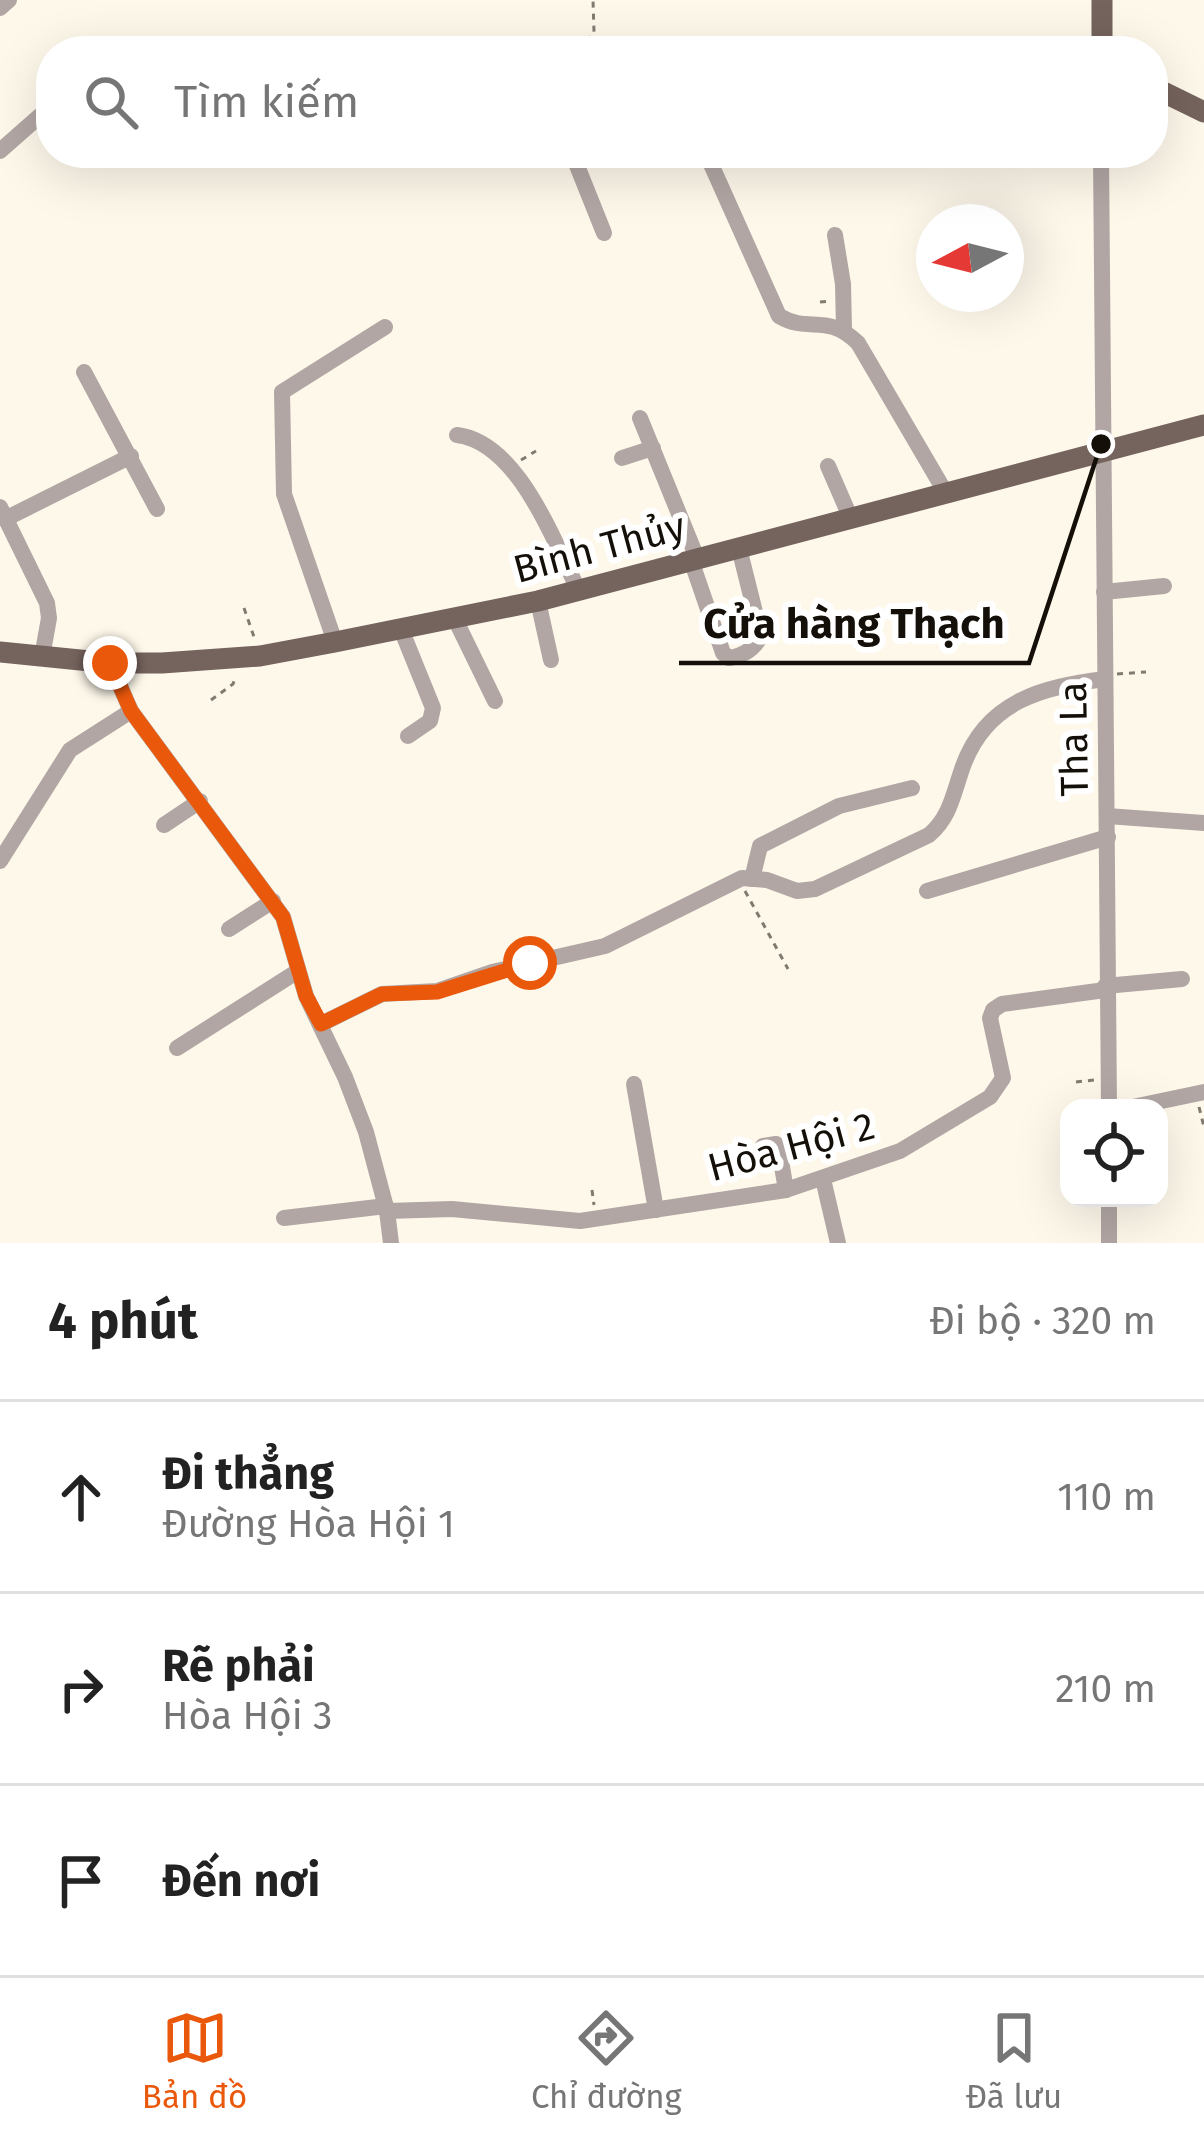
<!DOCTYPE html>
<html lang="vi">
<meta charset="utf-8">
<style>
:root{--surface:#fff;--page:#f2f2f2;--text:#222;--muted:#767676;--line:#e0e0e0;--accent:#ea580c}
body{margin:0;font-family:"Fira Sans",sans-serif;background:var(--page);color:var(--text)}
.controls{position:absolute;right:36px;bottom:36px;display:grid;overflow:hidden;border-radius:24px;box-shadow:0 12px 48px #0002}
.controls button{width:108px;height:108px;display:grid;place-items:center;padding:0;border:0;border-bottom:3px solid var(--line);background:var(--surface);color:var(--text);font:60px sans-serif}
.compass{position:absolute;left:916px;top:204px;width:108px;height:108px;border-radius:50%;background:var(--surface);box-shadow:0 12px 48px #0002;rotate:263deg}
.stop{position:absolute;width:36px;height:36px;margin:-27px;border:9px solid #ea580c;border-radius:50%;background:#fff}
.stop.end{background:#ea580c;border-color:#fff;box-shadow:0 3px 12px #0008}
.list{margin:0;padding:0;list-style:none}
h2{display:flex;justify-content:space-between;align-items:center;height:156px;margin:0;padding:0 48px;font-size:51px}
h2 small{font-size:39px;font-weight:400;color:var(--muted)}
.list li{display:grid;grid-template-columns:78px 1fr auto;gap:36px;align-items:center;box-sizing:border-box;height:192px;padding:0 48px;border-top:3px solid var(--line)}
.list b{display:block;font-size:45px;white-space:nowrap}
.list p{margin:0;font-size:39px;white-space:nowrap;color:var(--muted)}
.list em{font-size:39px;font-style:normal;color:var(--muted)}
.icon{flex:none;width:66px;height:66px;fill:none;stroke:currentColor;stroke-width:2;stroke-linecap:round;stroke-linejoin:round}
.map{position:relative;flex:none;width:1204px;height:1243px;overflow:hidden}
.search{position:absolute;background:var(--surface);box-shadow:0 12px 48px #0002;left:36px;right:36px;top:36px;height:132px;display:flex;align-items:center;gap:30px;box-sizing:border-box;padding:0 42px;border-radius:48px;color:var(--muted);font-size:45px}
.sheet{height:732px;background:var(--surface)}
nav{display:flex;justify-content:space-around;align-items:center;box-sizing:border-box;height:168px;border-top:3px solid var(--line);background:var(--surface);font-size:33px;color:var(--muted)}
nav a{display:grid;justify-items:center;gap:6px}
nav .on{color:var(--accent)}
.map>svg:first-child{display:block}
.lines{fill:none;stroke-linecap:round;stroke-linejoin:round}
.path{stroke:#807b71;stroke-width:3;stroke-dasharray:6 6;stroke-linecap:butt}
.minor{stroke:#b1a6a3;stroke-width:16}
.major{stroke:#75635d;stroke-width:21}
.route{stroke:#ea580c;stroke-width:15}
.labels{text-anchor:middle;stroke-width:12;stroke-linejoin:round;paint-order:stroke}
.street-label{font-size:39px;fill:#141009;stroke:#fff}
.leader{fill:none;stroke:#141009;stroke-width:4.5}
.callout-dot{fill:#141009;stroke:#fff;stroke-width:4.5}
.callout-label{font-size:42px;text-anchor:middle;font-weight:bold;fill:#141009;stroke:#fff;stroke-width:12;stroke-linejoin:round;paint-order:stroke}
</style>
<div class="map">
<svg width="1204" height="1243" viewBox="0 0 1204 1243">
<rect width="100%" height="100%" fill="#fef8eb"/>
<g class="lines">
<g class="path">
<polyline points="461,47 466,51"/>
<polyline points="580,51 594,32 593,0"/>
<polyline points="820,302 830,301"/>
<polyline points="521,460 536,451"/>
<polyline points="244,608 254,637"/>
<polyline points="1117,674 1146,672"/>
<polyline points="211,700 233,684 236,676"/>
<polyline points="745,891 788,969"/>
<polyline points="1076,1082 1094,1080"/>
<polyline points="1199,1107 1204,1127"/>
<polyline points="592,1190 594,1205"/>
</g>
<g class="minor">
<polyline points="0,8 9,0"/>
<polyline points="0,151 51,106"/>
<polyline points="437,153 451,153"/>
<polyline points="572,153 604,233"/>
<path d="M706,153L779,316C810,334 826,312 858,343L947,495"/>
<polyline points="1101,153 1109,1108"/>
<polyline points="835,235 843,284 844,329"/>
<polyline points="84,372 157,509"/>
<polyline points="640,418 697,558"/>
<path d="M457,435C519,443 553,541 579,591"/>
<polyline points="622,458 653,448"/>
<polyline points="828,466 851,519"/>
<polyline points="0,507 47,603 49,618 42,657"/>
<polyline points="5,519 131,456"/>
<path d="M691,560L723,653L729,658C743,656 754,649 761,636L739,548"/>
<polyline points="1104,592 1164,586"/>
<polyline points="538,601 551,660"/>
<polyline points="455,619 495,701"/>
<polyline points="401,629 433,708 430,721 408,736"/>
<polyline points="335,642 284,494 282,392 385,327"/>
<polyline points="110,663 131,711 283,917 306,996 345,1077 366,1132 387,1211 391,1243"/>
<polyline points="1107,816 1204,823"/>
<polyline points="164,825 200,801"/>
<polyline points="0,861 70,750 131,711"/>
<polyline points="752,879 760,846 839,806 912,788"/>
<polyline points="927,891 1108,837"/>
<polyline points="229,929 273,901"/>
<polyline points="1105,986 1182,979"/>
<path d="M321,1024L382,994L437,991L492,972L605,946L742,878L767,880L797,891L815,889L929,835C950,817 953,795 962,769C985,701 1042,687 1105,679"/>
<polyline points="177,1048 298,971"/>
<polyline points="634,1084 656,1210"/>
<polyline points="1128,1108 1204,1092"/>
<polyline points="763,1146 776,1144 779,1149 786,1190"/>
<polyline points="823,1179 838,1243"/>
<polyline points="1109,1198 1109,1243"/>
<polyline points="387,1211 452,1209 580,1221 786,1190 900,1151 990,1097 1003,1078 990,1018 993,1010 1002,1004 1105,990"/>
<polyline points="284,1218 386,1206"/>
</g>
<g class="major">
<polyline points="1102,51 1102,0"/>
<polyline points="1153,87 1204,112"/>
<polyline points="0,652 110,663 162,663 260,656 335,642 538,601 1204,425"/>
</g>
</g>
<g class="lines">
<polyline class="route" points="110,663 131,711 283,917 306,996 321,1024 382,994 437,992 530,963"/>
</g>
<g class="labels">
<g class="street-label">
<text transform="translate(599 547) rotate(-15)" y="14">Bình Thủy</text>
<text transform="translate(1073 739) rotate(-91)" y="14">Tha La</text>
<text transform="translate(791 1146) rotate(-15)" y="14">Hòa Hội 2</text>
</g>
</g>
<path class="leader" d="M1101 444L1029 663H679"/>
<circle class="callout-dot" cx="1101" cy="444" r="12"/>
<g class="callout-label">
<text x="854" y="638">Cửa hàng Thạch</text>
</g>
</svg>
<div class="controls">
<button><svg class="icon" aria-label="locate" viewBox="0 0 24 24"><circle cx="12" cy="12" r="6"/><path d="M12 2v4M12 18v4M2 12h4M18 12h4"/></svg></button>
</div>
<svg class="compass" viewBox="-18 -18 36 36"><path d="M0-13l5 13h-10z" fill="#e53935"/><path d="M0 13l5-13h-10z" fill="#767676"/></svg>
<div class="stop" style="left:530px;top:963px"></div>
<div class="stop end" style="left:110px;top:663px"></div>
<div class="search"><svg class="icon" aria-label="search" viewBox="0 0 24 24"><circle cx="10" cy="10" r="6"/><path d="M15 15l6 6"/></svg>Tìm kiếm</div>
</div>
<section class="sheet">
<h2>4 phút<small>Đi bộ · 320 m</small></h2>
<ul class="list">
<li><svg class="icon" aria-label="ahead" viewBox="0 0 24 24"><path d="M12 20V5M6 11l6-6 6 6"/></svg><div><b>Đi thẳng</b><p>Đường Hòa Hội 1</p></div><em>110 m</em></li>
<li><svg class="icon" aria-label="right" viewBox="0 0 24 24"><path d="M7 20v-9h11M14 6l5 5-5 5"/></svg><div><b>Rẽ phải</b><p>Hòa Hội 3</p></div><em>210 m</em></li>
<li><svg class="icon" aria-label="arrive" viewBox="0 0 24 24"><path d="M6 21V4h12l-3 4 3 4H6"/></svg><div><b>Đến nơi</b></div></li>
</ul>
</section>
<nav>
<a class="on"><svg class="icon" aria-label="map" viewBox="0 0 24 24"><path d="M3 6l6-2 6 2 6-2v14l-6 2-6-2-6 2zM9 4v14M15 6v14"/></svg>Bản đồ</a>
<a><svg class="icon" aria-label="directions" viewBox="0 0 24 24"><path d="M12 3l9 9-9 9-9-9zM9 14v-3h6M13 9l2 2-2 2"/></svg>Chỉ đường</a>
<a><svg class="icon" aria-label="saved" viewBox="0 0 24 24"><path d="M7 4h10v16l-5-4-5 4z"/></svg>Đã lưu</a>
</nav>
